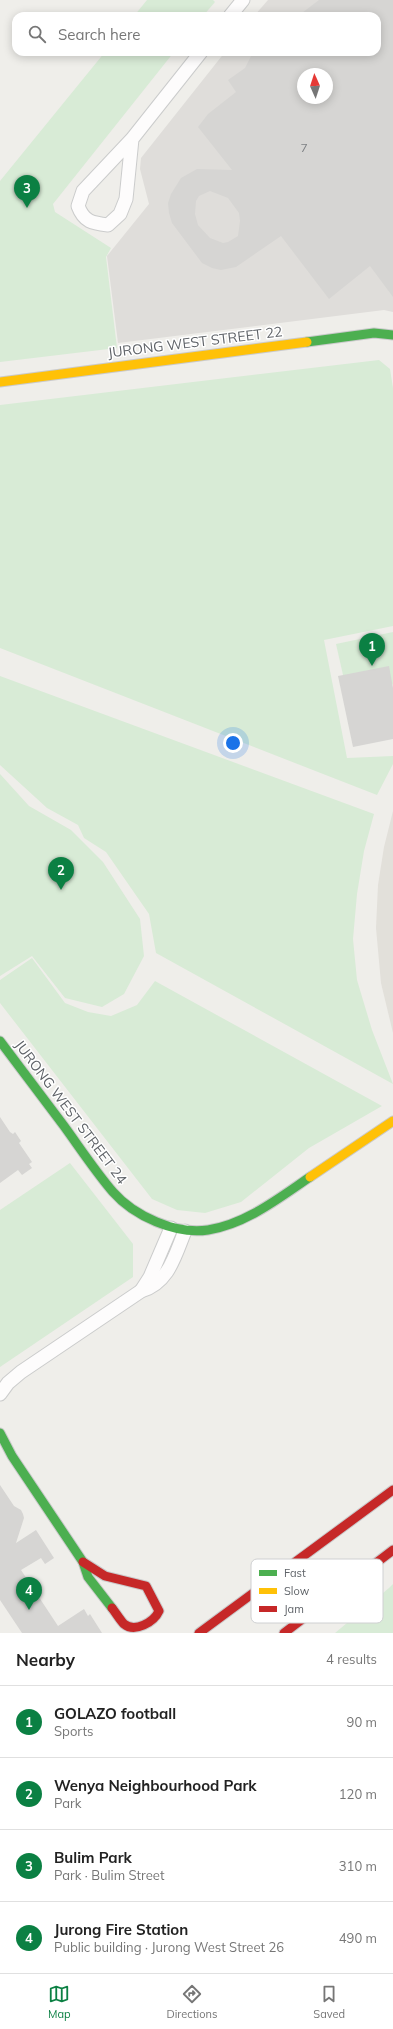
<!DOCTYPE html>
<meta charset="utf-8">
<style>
:root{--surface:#fff;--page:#f2f2f2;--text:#222;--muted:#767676;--line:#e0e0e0;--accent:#0b8043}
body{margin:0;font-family:Mulish,sans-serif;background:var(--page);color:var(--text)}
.compass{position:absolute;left:297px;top:68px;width:36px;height:36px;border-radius:50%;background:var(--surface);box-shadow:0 2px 10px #0003;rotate:357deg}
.you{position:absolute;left:233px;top:743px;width:14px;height:14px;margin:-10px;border:3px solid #fff;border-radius:50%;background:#1a73e8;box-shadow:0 0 0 6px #1a73e833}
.badge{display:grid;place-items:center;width:26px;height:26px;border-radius:50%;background:var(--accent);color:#fff;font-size:13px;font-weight:700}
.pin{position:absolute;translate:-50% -33px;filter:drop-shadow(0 1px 2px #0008)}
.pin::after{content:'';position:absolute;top:21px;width:14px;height:12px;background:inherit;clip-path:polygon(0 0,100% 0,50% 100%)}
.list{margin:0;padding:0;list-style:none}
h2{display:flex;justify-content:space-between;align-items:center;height:52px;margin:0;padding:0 16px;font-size:17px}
h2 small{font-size:13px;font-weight:400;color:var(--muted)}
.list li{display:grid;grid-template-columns:26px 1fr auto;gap:12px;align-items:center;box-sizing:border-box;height:72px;padding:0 16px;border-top:1px solid var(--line)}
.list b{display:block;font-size:15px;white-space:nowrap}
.list p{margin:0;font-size:13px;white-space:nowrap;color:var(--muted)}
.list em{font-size:13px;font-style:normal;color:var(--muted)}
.icon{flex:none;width:22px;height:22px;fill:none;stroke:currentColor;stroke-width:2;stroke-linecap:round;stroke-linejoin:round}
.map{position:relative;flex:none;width:393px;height:1633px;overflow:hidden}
.search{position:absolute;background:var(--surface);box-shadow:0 2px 10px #0003;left:12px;right:12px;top:12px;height:44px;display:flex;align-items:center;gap:10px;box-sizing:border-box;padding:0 14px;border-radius:12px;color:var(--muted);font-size:15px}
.sheet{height:340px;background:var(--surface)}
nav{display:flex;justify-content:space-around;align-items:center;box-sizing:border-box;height:56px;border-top:1px solid var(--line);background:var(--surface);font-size:11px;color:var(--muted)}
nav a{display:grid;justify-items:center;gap:2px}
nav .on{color:var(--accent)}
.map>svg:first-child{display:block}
.industrial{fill:#dfddda;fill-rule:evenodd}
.education{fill:#e2e0da}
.green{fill:#d8ebd6}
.building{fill:#d6d5d3;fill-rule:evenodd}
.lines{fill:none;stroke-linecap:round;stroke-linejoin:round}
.street-casing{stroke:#cbcccc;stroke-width:15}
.fast-casing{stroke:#cacacb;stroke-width:11}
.slow-casing{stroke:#cacacb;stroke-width:11}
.jam-casing{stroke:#cacacb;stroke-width:11}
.street{stroke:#fdfcfc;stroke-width:13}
.fast{stroke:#4caf50;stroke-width:9}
.slow{stroke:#ffc107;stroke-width:9}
.jam{stroke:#c62828;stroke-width:9}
.labels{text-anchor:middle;stroke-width:3;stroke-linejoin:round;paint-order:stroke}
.number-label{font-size:12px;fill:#7e8184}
.street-label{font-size:14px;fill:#5f6368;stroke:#fff}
.key{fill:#fff;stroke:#cfd0d2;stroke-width:1}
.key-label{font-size:11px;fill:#5f6368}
</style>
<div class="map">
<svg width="393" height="1633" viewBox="0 0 393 1633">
<rect width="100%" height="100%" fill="#efeeea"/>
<path class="industrial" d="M268,0H393V312L384,310L118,343L107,256L149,204L140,169L141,158L225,52H377V16H254ZM303,74H327V98H303Z"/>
<polygon class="education" points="393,811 393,1033 381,983 376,928 378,885 384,847"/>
<g class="green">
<polygon points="147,0 213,0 215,2 203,16 134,16"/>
<polygon points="105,52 174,52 53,204 55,212 111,248 106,257 117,348 0,362 0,181"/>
<polygon points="379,360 390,369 393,388 393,626 324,640 347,758 393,756 393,764 377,795 0,648 0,405"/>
<polygon points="393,632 393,684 389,688 343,675 336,644"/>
<polygon points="0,676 374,814 364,851 357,894 353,939 357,980 372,1030 393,1084 156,953 149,914 106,852 84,838 78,825 47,808 0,765"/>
<polygon points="0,774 29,806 71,830 103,862 140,919 144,956 124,994 102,1007 65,998 32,956 0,976"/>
<polygon points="32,958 65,1003 88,1012 111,1016 137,1005 155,981 382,1106 309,1148 241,1202 205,1213 177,1210 152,1199 0,1003 0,980"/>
<polygon points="70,1163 133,1244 133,1277 0,1367 0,1210"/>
<polygon points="393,1584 393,1633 335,1633 389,1588"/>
</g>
<g class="building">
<path d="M319,0H393V297L370,266L329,299L281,236L236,267L221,270L212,268L202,263L172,223L169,213L168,203L171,194L181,178L197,169L232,170L198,127L208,114L236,92L228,80L245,68L253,52H377V16H298ZM303,74H327V98H303ZM210,191L228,198L239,213L240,221L238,236L228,242L223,243L210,238L198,225L195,214L196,201L199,196Z"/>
<polygon points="389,666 393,688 393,739 353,747 338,676"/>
<polygon points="0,1117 10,1132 13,1134 15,1132 21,1141 19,1143 32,1162 29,1164 32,1168 22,1175 18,1170 0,1183"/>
<polygon points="0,1485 14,1506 21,1510 23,1514 24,1518 16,1543 36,1530 54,1558 45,1564 41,1558 21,1570 58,1626 84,1609 88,1616 90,1614 102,1633 22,1633 0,1600"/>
</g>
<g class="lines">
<g class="street-casing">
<g id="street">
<polyline points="230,16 243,0"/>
<path d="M132,139L126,199L120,214L108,225C92,223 84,222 78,206L83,191L132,139L201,52"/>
<polyline points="141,1291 150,1277 171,1228"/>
<path d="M0,1394L8,1383L21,1372L141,1291C169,1283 175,1255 185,1231"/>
</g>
</g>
<g class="fast-casing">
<g id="fast">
<polyline points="307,342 374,333 393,335"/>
<path d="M0,1041C21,1069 43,1098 64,1126C80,1148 95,1171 113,1192C134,1216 176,1235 208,1230C246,1224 279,1198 310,1177"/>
<polyline points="0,1433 12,1456 83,1562 88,1577 112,1608"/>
</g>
</g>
<g class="slow-casing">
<g id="slow">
<polyline points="0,382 307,342"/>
<polyline points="310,1177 393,1121"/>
</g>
</g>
<g class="jam-casing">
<g id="jam">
<path d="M83,1562L105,1576L146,1586L159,1611C154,1622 135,1633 124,1624C120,1620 116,1613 112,1608"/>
<polyline points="199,1633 393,1490"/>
<polyline points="284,1633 393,1550"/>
</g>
</g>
<use href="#street" class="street"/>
<use href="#fast" class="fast"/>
<use href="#slow" class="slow"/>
<use href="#jam" class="jam"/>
</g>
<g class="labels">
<g class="number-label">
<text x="304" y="152">7</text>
</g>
<g class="street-label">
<text transform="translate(195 342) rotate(-7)" y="5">JURONG WEST STREET 22</text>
<text transform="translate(71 1112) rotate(53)" y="5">JURONG WEST STREET 24</text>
</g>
</g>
<rect x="251" y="1559" width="132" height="64" rx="6" class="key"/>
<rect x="259" y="1570" width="18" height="6" fill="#4caf50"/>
<rect x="259" y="1588" width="18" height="6" fill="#ffc107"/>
<rect x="259" y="1606" width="18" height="6" fill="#c62828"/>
<g class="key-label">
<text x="284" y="1577">Fast</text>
<text x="284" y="1595">Slow</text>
<text x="284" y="1613">Jam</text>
</g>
</svg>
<svg class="compass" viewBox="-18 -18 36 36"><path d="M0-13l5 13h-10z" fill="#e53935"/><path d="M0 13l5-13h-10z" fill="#767676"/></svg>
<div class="you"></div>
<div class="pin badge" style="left:372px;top:666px">1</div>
<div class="pin badge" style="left:61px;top:890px">2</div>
<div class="pin badge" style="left:27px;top:208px">3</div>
<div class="pin badge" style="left:29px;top:1610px">4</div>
<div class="search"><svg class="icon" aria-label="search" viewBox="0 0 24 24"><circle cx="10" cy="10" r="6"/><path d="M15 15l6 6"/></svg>Search here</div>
</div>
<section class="sheet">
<h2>Nearby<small>4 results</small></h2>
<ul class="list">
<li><span class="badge">1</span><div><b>GOLAZO football</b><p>Sports</p></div><em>90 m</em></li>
<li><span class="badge">2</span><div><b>Wenya Neighbourhood Park</b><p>Park</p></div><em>120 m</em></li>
<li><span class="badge">3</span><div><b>Bulim Park</b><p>Park · Bulim Street</p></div><em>310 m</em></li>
<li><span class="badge">4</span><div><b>Jurong Fire Station</b><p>Public building · Jurong West Street 26</p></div><em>490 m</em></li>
</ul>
</section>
<nav>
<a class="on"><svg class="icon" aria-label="map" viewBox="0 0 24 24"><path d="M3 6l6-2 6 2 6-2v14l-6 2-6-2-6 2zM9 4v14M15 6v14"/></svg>Map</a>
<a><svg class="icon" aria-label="directions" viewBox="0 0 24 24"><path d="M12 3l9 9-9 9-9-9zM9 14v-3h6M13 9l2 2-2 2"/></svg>Directions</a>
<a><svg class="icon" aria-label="saved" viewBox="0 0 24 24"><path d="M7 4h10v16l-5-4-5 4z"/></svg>Saved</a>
</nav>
